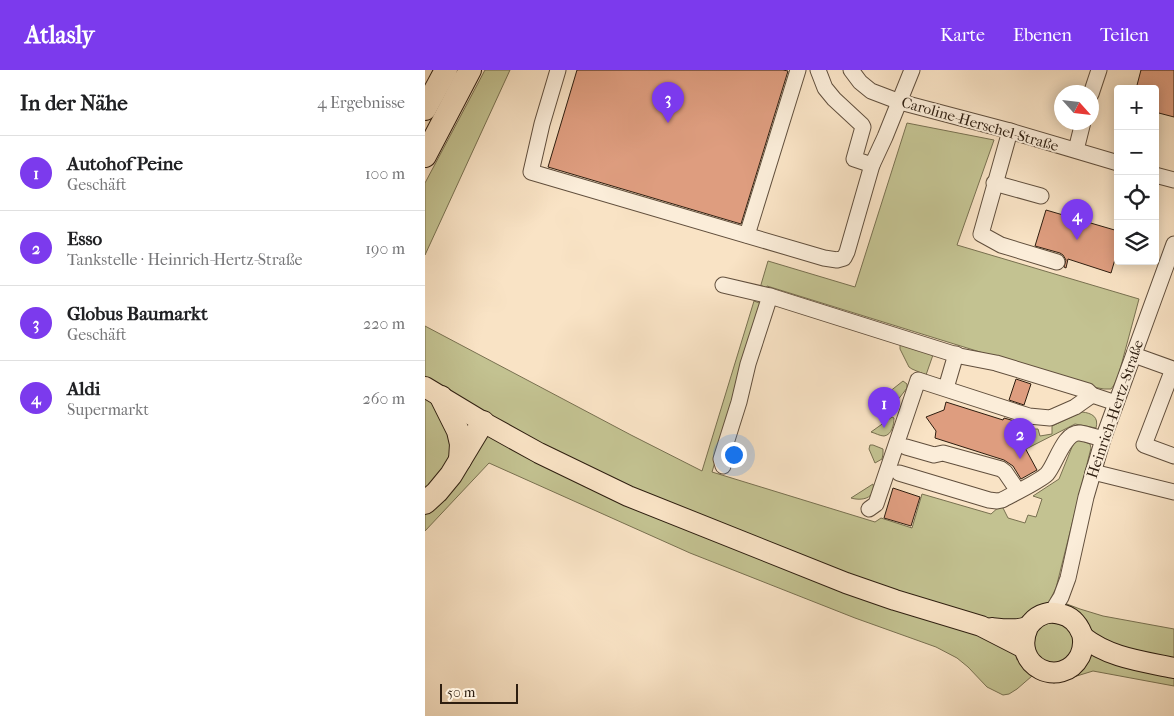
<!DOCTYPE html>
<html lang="de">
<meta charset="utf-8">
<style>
:root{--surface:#fff;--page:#f6f6f6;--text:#202124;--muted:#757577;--line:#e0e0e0;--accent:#7c3aed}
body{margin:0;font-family:"IM FELL French Canon",serif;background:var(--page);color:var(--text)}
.controls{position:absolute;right:15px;top:15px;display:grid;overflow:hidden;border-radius:5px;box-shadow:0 2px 12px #0003}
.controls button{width:45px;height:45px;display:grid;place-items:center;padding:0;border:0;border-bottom:1px solid var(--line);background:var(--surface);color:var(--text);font:25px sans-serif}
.compass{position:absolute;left:629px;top:15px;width:45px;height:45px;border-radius:50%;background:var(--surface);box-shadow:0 2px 12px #0003;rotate:117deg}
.scale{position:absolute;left:15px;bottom:12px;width:78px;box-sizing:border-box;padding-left:5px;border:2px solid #2e1e10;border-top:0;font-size:14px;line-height:18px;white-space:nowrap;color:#2e1e10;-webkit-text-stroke:4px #fbedd9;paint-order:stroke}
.you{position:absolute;left:308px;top:384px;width:18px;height:18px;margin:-12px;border:4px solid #fff;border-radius:50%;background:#1a73e8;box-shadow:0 0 0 8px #1a73e833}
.badge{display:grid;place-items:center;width:32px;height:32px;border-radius:50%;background:var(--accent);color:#fff;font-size:16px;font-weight:700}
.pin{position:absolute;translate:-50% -41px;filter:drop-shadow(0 1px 2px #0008)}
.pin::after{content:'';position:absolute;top:26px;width:18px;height:15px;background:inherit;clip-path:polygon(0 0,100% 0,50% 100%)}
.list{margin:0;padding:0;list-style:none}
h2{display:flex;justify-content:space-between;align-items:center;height:65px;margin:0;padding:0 20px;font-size:21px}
h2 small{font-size:16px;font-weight:400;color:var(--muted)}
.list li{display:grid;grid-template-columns:32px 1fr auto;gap:15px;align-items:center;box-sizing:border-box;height:75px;padding:0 20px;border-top:1px solid var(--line)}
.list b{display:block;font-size:19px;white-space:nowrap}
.list p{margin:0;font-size:16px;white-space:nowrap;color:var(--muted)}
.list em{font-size:16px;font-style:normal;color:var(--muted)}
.icon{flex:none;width:28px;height:28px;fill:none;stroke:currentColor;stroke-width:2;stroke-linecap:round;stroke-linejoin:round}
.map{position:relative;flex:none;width:749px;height:646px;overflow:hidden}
header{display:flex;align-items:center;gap:30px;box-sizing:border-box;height:70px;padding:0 25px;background:var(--accent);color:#fff}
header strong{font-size:24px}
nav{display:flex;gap:28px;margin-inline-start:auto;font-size:18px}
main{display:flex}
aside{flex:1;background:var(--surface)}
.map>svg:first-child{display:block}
.green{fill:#c3c291;stroke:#787050}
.building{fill:#de9d7f;stroke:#2e1e10}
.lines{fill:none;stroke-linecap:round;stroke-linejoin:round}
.minor-casing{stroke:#614f3d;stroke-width:17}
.major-casing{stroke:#2e1e10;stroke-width:22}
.highway-casing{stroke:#2e1e10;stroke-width:24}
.minor{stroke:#fbedd9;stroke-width:15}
.major{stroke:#f9e3c5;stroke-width:20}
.highway{stroke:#f9e3c5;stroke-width:22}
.labels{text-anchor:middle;stroke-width:4;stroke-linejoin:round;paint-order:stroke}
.street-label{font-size:15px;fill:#2e1e10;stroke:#fbedd9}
</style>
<header>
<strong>Atlasly</strong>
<nav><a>Karte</a><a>Ebenen</a><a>Teilen</a></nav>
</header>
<main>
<aside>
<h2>In der Nähe<small>4 Ergebnisse</small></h2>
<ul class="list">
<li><span class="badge">1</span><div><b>Autohof Peine</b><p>Geschäft</p></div><em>100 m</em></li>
<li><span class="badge">2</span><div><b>Esso</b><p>Tankstelle · Heinrich-Hertz-Straße</p></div><em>190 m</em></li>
<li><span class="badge">3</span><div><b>Globus Baumarkt</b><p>Geschäft</p></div><em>220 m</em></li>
<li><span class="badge">4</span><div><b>Aldi</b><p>Supermarkt</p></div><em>260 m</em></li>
</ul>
</aside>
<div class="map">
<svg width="749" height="646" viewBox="0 0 749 646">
<rect width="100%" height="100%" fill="#f9e3c5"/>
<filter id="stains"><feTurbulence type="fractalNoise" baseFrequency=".004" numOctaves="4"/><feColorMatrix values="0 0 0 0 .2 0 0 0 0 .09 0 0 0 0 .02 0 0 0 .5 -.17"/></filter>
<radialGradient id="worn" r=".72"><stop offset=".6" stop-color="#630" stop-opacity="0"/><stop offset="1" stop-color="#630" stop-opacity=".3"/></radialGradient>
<g class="green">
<polygon points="60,0 85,0 0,185 0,113"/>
<polygon points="482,53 569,70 532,175 714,229 693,307 689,315 686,319 679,319 668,317 342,216 341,219 335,218 343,191 430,217"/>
<polygon points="329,231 337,234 287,402 450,452 456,448 487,458 497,424 566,444 575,436 578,438 583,448 600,453 603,445 611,447 617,429 608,426 634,409 647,377 651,370 655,370 665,374 666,378 631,518 626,528 655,539 678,546 749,559 749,616 668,601 629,613 607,606 592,619 584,624 578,625 562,617 543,597 532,588 511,577 430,548 265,483 64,393 0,461 0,256 206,365 277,401"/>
<polygon points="477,272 509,282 501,305 487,299 484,297 475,279 475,276"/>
<polygon points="478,311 482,314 482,318 472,331 462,330 459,326"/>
<path d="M657,342C667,343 674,347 671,358L650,354L601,379L591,359H613L615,366L627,364V356Z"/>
<path d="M467,347L469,348C469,354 467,365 459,366C455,366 450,363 446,362Z"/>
<polygon points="445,375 448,375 458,379 458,384 457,389 450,393 444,379"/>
<path d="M448,414C451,429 436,431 426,428Z"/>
</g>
<g class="building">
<polygon points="152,0 358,0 363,1 316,154 123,97"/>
<polygon points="716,0 749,0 749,47 730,42 730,19 711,19"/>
<polygon points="621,140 693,161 693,179 686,203 643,189 641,198 639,197 641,190 638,185 635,183 610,176"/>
<polygon points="591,309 606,314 599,335 584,330"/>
<polygon points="521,332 578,350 579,348 593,352 591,359 599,376 612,400 596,409 588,396 579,390 510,368 511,361 501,347 519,340"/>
<polygon points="468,418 495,427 486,456 459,448"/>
</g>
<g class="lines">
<g class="minor-casing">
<g id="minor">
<polyline points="133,0 117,54 106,102 399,188 412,190 419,188 422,182 447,95 460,67 487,0"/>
<polyline points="393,0 400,18 409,29 437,55 438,57 429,89 447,95"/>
<polyline points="426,0 435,12 446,21 475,32 585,61 693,93"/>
<polyline points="666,24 674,0"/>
<polyline points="585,61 556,164 576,175 632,192"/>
<polyline points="651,80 658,52"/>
<polyline points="730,105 749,110"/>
<polyline points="569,113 616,126"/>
<polyline points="322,165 373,0"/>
<polyline points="298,215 345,226 535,286 571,293 663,321 667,325 691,333"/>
<polyline points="709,285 748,299 719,375 749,386"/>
<polyline points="521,318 531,284"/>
<polyline points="481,377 509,385 518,383 576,399 580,402 593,421"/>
<polyline points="298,396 296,389 314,332 323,294 345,226"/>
<polyline points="668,402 749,422"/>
<path d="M474,403L564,430L572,431L577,430C588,424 615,411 622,404C631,394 639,361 655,363C662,364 670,367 678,369"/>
<polyline points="444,439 451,434 493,310 604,346 625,348 650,337 667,325"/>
<polyline points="626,543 636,527 643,508 661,427 678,369 749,174"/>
</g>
</g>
<g class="major-casing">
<g id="major">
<polyline points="0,317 58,352 114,383 203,426 421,513 470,530 556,556 599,578"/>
<path d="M567,558C576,559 593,561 602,557C604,556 605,554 607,552C614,544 625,541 635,544C646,546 653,554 657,564C659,571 658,579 655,586C637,620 585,597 603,557"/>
<path d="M658,567C685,588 716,591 749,598"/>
</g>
</g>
<g class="highway-casing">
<g id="highway">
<polyline points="0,39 21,0"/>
<polyline points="0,86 45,0"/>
<polyline points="16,327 33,361 36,374 35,390"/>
<polyline points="0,433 12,422 26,405 58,352"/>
</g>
</g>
<use href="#minor" class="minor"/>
<use href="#major" class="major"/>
<use href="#highway" class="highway"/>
</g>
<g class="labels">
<g class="street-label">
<text transform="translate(555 54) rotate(16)" y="5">Caroline-Herschel-Straße</text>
<text transform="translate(690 339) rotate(-71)" y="5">Heinrich-Hertz-Straße</text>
</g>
</g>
<rect width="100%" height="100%" filter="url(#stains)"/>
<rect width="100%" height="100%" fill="url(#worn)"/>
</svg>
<div class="controls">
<button>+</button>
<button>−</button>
<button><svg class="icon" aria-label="locate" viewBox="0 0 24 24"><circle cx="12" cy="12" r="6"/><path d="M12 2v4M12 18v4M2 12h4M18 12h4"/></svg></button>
<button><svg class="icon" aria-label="layers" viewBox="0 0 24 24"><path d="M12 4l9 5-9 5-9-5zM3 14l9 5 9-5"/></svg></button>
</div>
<svg class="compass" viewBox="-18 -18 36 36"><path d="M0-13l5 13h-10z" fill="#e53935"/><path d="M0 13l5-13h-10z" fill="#757577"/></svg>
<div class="scale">50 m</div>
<div class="you"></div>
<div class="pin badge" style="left:459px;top:358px">1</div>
<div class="pin badge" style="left:595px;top:389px">2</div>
<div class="pin badge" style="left:243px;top:53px">3</div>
<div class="pin badge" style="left:652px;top:170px">4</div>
</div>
</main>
